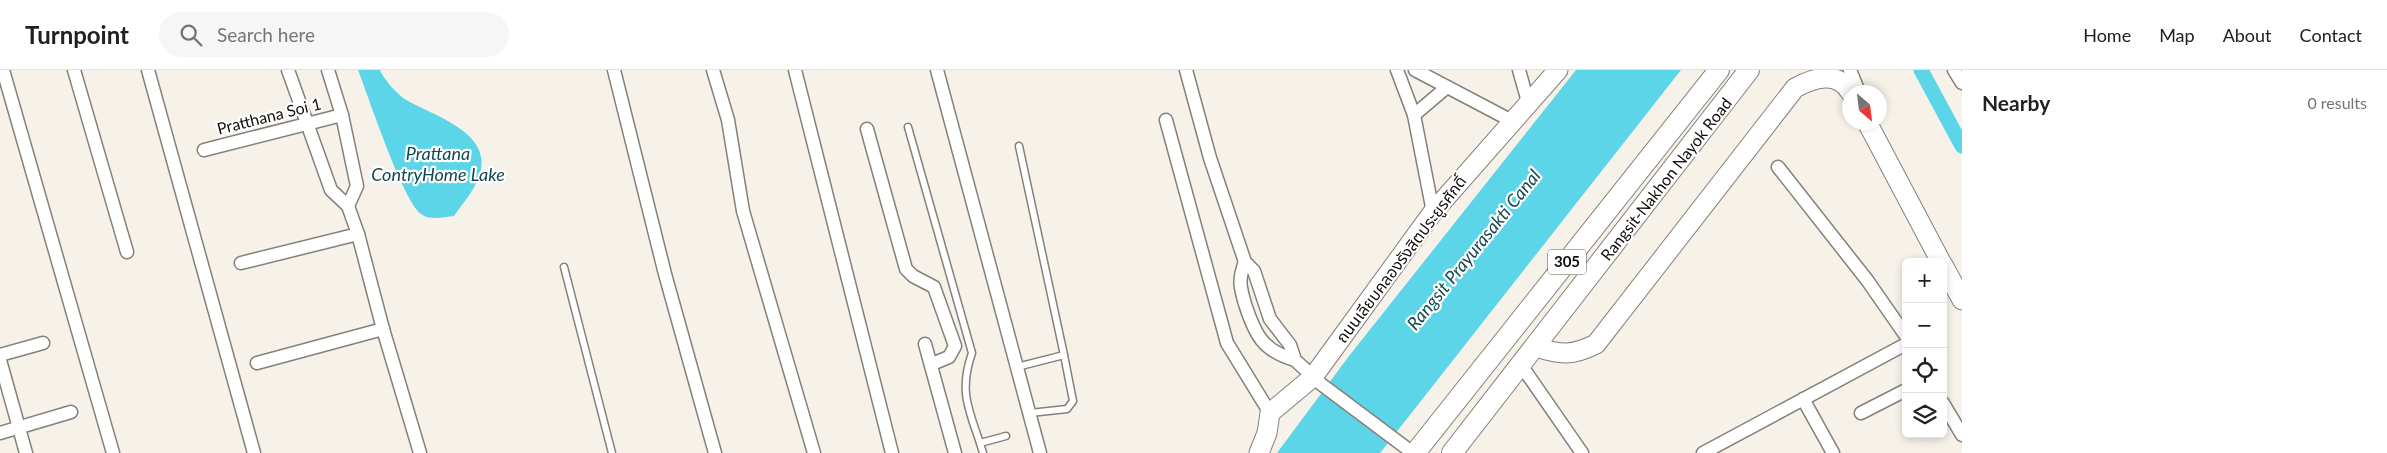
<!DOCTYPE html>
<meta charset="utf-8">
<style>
:root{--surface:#fff;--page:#f6f6f6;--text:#202124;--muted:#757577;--line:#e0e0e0}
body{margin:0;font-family:Lato,"Noto Sans Thai",sans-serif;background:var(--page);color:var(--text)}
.controls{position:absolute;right:15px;bottom:15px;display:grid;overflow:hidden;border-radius:8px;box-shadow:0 2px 8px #0003}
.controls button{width:45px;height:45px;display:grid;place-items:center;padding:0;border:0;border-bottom:1px solid var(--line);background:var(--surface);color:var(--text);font:25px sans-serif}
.compass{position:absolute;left:1842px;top:15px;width:45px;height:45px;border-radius:50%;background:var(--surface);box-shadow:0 2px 8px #0003;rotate:152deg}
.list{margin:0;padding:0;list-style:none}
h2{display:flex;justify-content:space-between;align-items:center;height:65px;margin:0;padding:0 20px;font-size:21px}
h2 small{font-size:16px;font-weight:400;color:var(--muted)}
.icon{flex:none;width:28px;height:28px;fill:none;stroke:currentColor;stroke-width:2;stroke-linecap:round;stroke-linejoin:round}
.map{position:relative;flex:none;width:1962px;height:383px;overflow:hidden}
header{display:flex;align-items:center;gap:30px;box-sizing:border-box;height:70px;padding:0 25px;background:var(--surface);border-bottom:1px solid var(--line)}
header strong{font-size:24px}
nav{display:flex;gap:28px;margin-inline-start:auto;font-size:18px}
.search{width:350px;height:45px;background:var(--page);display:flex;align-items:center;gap:12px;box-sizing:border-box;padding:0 18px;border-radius:28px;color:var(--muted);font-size:19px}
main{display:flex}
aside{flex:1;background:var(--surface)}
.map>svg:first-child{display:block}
.water{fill:#5cd5e9}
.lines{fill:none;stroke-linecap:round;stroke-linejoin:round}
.canal{stroke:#5cd5e9;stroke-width:15}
.lane-casing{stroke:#85807a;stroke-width:9}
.street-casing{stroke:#85807a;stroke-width:15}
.secondary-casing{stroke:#85807a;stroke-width:21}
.primary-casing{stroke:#85807a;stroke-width:22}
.lane{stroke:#fff;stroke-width:6}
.street{stroke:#fff;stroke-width:12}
.secondary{stroke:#fff;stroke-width:19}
.primary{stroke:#fff;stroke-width:20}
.labels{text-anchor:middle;stroke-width:4.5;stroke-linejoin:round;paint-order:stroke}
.shield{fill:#fff;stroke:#575654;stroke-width:1}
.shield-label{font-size:15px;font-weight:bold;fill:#0f0d0b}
.street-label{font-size:16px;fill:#0f0d0b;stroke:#fff}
.water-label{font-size:18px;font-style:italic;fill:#124951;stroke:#fff}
</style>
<header>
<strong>Turnpoint</strong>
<div class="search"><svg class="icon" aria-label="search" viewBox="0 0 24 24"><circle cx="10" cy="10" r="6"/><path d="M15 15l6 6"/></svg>Search here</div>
<nav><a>Home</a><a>Map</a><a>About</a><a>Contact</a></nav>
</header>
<main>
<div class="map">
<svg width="1962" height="383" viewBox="0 0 1962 383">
<rect width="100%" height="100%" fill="#f6f1e9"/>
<g class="water">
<path d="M358,0H380C384,10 399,26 408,31C437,47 495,64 479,107C474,121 462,134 454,146C443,147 430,151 421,144C402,129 369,28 358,0Z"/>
<polygon points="1576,0 1681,0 1380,383 1277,383 1349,286"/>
</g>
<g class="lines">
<polyline class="canal" points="1921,0 1962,76"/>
<g class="lane-casing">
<g id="lane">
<path d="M908,57L972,283C959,320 968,338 980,373"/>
<polyline points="1019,76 1064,285"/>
<polyline points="564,197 612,383"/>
<polyline points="1017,297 1064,285 1073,331 1067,339 1030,343"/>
<polyline points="983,383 980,373 1006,366"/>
</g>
</g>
<g class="street-casing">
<g id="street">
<polyline points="3,0 113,383"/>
<polyline points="74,0 127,182"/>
<polyline points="148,0 254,383"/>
<polyline points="288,0 331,120 348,136 358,164 383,259 420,383"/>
<polyline points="328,0 342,45 357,116 348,136"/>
<polyline points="614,0 665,204 715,383"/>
<polyline points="713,0 728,50 743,141 814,383"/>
<polyline points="795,0 892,383"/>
<polyline points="937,0 1040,383"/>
<polyline points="1186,0 1210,88 1245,192 1254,201 1270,249 1290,275 1295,290 1321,314 1413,383"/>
<polyline points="1397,0 1414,45 1433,142"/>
<polyline points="1415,0 1512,51"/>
<polyline points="1519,0 1528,32"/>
<polyline points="1850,0 1859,22"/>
<polyline points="1954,0 1962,13"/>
<polyline points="1414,45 1447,17"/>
<polyline points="1166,50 1227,273 1270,343"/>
<polyline points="867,59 906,199 913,206 934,217 955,276 949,287 932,294"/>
<polyline points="204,80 342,45"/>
<polyline points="1778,97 1867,210 1906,266"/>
<path d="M1245,192C1238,210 1240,217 1245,234C1255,265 1263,281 1295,290"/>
<polyline points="241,193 358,164"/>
<polyline points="925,274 955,383"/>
<polyline points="0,285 43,273"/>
<polyline points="0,290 26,383"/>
<polyline points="257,293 383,259"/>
<polyline points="1521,295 1582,383"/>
<polyline points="1803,329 1833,383"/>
<polyline points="1943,333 1962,365"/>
<polyline points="1861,343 1906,320"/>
<polyline points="0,363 71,342"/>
<polyline points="1703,383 1906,274"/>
</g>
</g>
<g class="secondary-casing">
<g id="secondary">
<polyline points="1867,52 1941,192"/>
<polyline points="1943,195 1962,230"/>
<path d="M1536,277C1561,285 1572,286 1596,274L1795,18C1813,8 1838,0 1850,22"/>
<polyline points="1259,383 1267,363 1270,343 1313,307 1433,142 1558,0"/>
</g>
</g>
<g class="primary-casing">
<g id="primary">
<polyline points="1415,383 1719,0"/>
<polyline points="1452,383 1749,0"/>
</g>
</g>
<use href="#lane" class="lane"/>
<use href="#street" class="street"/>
<use href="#secondary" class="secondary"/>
<use href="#primary" class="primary"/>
</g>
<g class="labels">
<rect class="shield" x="1548" y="179.5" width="38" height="25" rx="4"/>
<g class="shield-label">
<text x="1567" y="197">305</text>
</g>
<g class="street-label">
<text transform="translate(269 46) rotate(-14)" y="6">Pratthana Soi 1</text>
<text transform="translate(1666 109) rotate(-52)" y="6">Rangsit-Nakhon Nayok Road</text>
<text transform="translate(1401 189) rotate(-53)" y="6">ถนนเลียบคลองรังสิตประยูรศักดิ์</text>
</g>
<g class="water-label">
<text x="438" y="90">Prattana<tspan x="438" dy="21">ContryHome Lake</tspan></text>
<text transform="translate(1474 180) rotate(-51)" y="6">Rangsit Prayurasakti Canal</text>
</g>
</g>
</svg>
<div class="controls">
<button>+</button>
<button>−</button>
<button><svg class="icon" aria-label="locate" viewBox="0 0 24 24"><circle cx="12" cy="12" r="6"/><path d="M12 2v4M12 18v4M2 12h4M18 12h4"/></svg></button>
<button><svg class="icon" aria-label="layers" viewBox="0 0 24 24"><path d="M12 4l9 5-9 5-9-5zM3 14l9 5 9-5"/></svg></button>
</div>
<svg class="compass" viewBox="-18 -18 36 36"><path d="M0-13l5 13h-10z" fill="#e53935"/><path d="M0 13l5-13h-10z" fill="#757577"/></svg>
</div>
<aside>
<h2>Nearby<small>0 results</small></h2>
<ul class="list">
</ul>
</aside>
</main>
